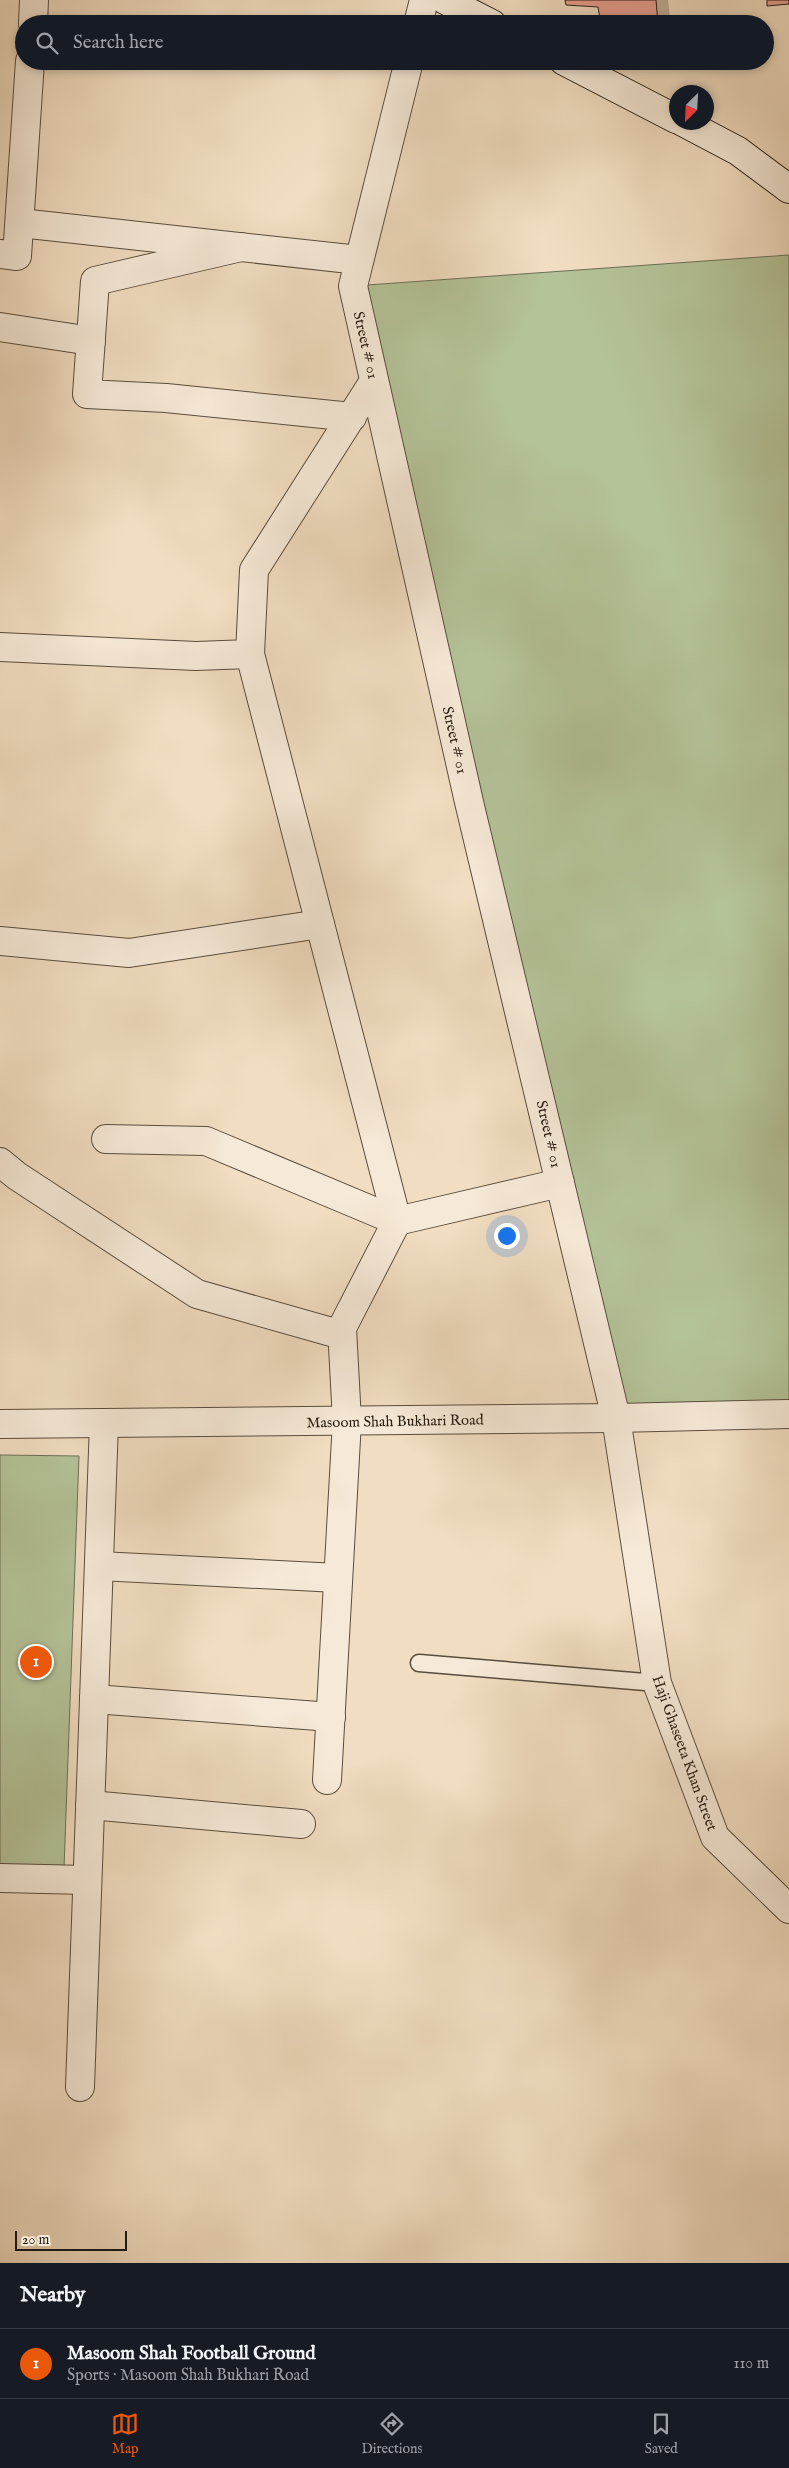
<!DOCTYPE html>
<meta charset="utf-8">
<style>
:root{--surface:#171b24;--page:#242831;--text:#f1f3f6;--muted:#9ea1a6;--line:#363941;--accent:#ea580c}
body{margin:0;font-family:"IM FELL English",serif;background:var(--page);color:var(--text)}
.compass{position:absolute;left:669px;top:85px;width:45px;height:45px;border-radius:50%;background:var(--surface);box-shadow:0 2px 8px #0003;rotate:204deg}
.scale{position:absolute;left:15px;bottom:12px;width:112px;box-sizing:border-box;padding-left:5px;border:2px solid #261d12;border-top:0;font-size:14px;line-height:18px;white-space:nowrap;color:#261d12;-webkit-text-stroke:4px #f6e9d7;paint-order:stroke}
.you{position:absolute;left:506px;top:1235px;width:18px;height:18px;margin:-12px;border:4px solid #fff;border-radius:50%;background:#1a73e8;box-shadow:0 0 0 8px #1a73e833}
.badge{display:grid;place-items:center;width:32px;height:32px;border-radius:50%;background:var(--accent);color:#fff;font-size:16px;font-weight:700}
.pin{position:absolute;translate:-50% -50%;border:2px solid #fff;box-shadow:0 1px 5px #0006}
.list{margin:0;padding:0;list-style:none}
h2{display:flex;justify-content:space-between;align-items:center;height:65px;margin:0;padding:0 20px;font-size:21px}
h2 small{font-size:16px;font-weight:400;color:var(--muted)}
.list li{display:grid;grid-template-columns:32px 1fr auto;gap:15px;align-items:center;box-sizing:border-box;height:70px;padding:0 20px;border-top:1px solid var(--line)}
.list b{display:block;font-size:19px;white-space:nowrap}
.list p{margin:0;font-size:16px;white-space:nowrap;color:var(--muted)}
.list em{font-size:16px;font-style:normal;color:var(--muted)}
.icon{flex:none;width:28px;height:28px;fill:none;stroke:currentColor;stroke-width:2;stroke-linecap:round;stroke-linejoin:round}
.map{position:relative;flex:none;width:789px;height:2263px;overflow:hidden}
.search{position:absolute;background:var(--surface);box-shadow:0 2px 8px #0003;left:15px;right:15px;top:15px;height:55px;display:flex;align-items:center;gap:12px;box-sizing:border-box;padding:0 18px;border-radius:28px;color:var(--muted);font-size:19px}
.sheet{height:135px;background:var(--surface)}
nav{display:flex;justify-content:space-around;align-items:center;box-sizing:border-box;height:70px;border-top:1px solid var(--line);background:var(--surface);font-size:14px;color:var(--muted)}
nav a{display:grid;justify-items:center;gap:2px}
nav .on{color:var(--accent)}
.map>svg:first-child{display:block}
.green{fill:#b4c298;stroke:#6d7055}
.shadow{fill:#0003}
.building{fill:#e89f91;stroke:#261d12}
.lines{fill:none;stroke-linecap:round;stroke-linejoin:round}
.service-casing{stroke:#594d3e;stroke-width:19}
.minor-casing{stroke:#594d3e;stroke-width:30}
.tertiary-casing{stroke:#594d3e;stroke-width:30}
.secondary-casing{stroke:#261d12;stroke-width:30}
.service{stroke:#f6e9d7;stroke-width:16}
.minor{stroke:#f6e9d7;stroke-width:28}
.tertiary{stroke:#f6e9d7;stroke-width:28}
.secondary{stroke:#f6e9d7;stroke-width:28}
.labels{text-anchor:middle;stroke-width:4;stroke-linejoin:round;paint-order:stroke}
.street-label{font-size:15px;fill:#261d12;stroke:#f6e9d7}
</style>
<div class="map">
<svg width="789" height="2263" viewBox="0 0 789 2263">
<rect width="100%" height="100%" fill="#f1ddc1"/>
<filter id="stains"><feTurbulence type="fractalNoise" baseFrequency=".004" numOctaves="4"/><feColorMatrix values="0 0 0 0 .2 0 0 0 0 .09 0 0 0 0 .02 0 0 0 .5 -.17"/></filter>
<radialGradient id="worn" r=".72"><stop offset=".6" stop-color="#630" stop-opacity="0"/><stop offset="1" stop-color="#630" stop-opacity=".3"/></radialGradient>
<g class="green">
<polygon points="789,255 789,1415 616,1418 353,286"/>
<polygon points="0,1455 79,1456 64,1868 0,1868"/>
</g>
<polygon class="shadow" points="566,0 668,0 670,18 665,24 629,24 623,16 599,5"/>
<g class="building">
<polygon points="565,0 656,0 658,24 628,24 623,18 600,19 598,7 566,5"/>
<polygon points="767,0 789,0 789,4 767,6"/>
</g>
<g class="lines">
<g class="service-casing">
<polyline id="service" points="419,1663 657,1683"/>
</g>
<g class="minor-casing">
<g id="minor">
<polyline points="33,24 34,0"/>
<polyline points="418,24 424,0"/>
<polyline points="409,61 353,286 469,802 616,1418 657,1683 715,1837 789,1909"/>
<polyline points="20,223 359,260"/>
<polyline points="241,247 95,281 87,394 166,398 352,417"/>
<polyline points="0,254 17,256 30,61"/>
<polyline points="0,327 91,341"/>
<polyline points="0,647 196,656 250,654"/>
<polyline points="0,941 129,953 320,924"/>
<polyline points="106,1139 206,1141 397,1221 560,1183"/>
<polyline points="0,1162 17,1176 197,1294 342,1335"/>
<polyline points="99,1566 338,1578"/>
<polyline points="94,1699 331,1717"/>
<polyline points="327,1780 347,1421 342,1328 397,1221 250,654 254,570 374,381"/>
<polyline points="90,1805 301,1824"/>
<polyline points="0,1878 87,1880"/>
<polyline points="80,2087 104,1423"/>
</g>
</g>
<g class="tertiary-casing">
<polyline id="tertiary" points="0,1424 616,1418 789,1414"/>
</g>
<g class="secondary-casing">
<g id="secondary">
<polyline points="445,0 492,24"/>
<polyline points="564,61 676,119"/>
<polyline points="683,122 738,151 789,189"/>
</g>
</g>
<use href="#service" class="service"/>
<use href="#minor" class="minor"/>
<use href="#tertiary" class="tertiary"/>
<use href="#secondary" class="secondary"/>
</g>
<g class="labels">
<g class="street-label">
<text transform="translate(366 345) rotate(77)" y="5">Street # 01</text>
<text transform="translate(455 740) rotate(77)" y="5">Street # 01</text>
<text transform="translate(549 1134) rotate(77)" y="5">Street # 01</text>
<text transform="translate(395 1421) rotate(-1)" y="5">Masoom Shah Bukhari Road</text>
<text transform="translate(685 1753) rotate(70)" y="5">Haji Ghaseeta Khan Street</text>
</g>
</g>
<rect width="100%" height="100%" filter="url(#stains)"/>
<rect width="100%" height="100%" fill="url(#worn)"/>
</svg>
<svg class="compass" viewBox="-18 -18 36 36"><path d="M0-13l5 13h-10z" fill="#e53935"/><path d="M0 13l5-13h-10z" fill="#9ea1a6"/></svg>
<div class="scale">20 m</div>
<div class="you"></div>
<div class="pin badge" style="left:36px;top:1662px">1</div>
<div class="search"><svg class="icon" aria-label="search" viewBox="0 0 24 24"><circle cx="10" cy="10" r="6"/><path d="M15 15l6 6"/></svg>Search here</div>
</div>
<section class="sheet">
<h2>Nearby<small></small></h2>
<ul class="list">
<li><span class="badge">1</span><div><b>Masoom Shah Football Ground</b><p>Sports · Masoom Shah Bukhari Road</p></div><em>110 m</em></li>
</ul>
</section>
<nav>
<a class="on"><svg class="icon" aria-label="map" viewBox="0 0 24 24"><path d="M3 6l6-2 6 2 6-2v14l-6 2-6-2-6 2zM9 4v14M15 6v14"/></svg>Map</a>
<a><svg class="icon" aria-label="directions" viewBox="0 0 24 24"><path d="M12 3l9 9-9 9-9-9zM9 14v-3h6M13 9l2 2-2 2"/></svg>Directions</a>
<a><svg class="icon" aria-label="saved" viewBox="0 0 24 24"><path d="M7 4h10v16l-5-4-5 4z"/></svg>Saved</a>
</nav>
